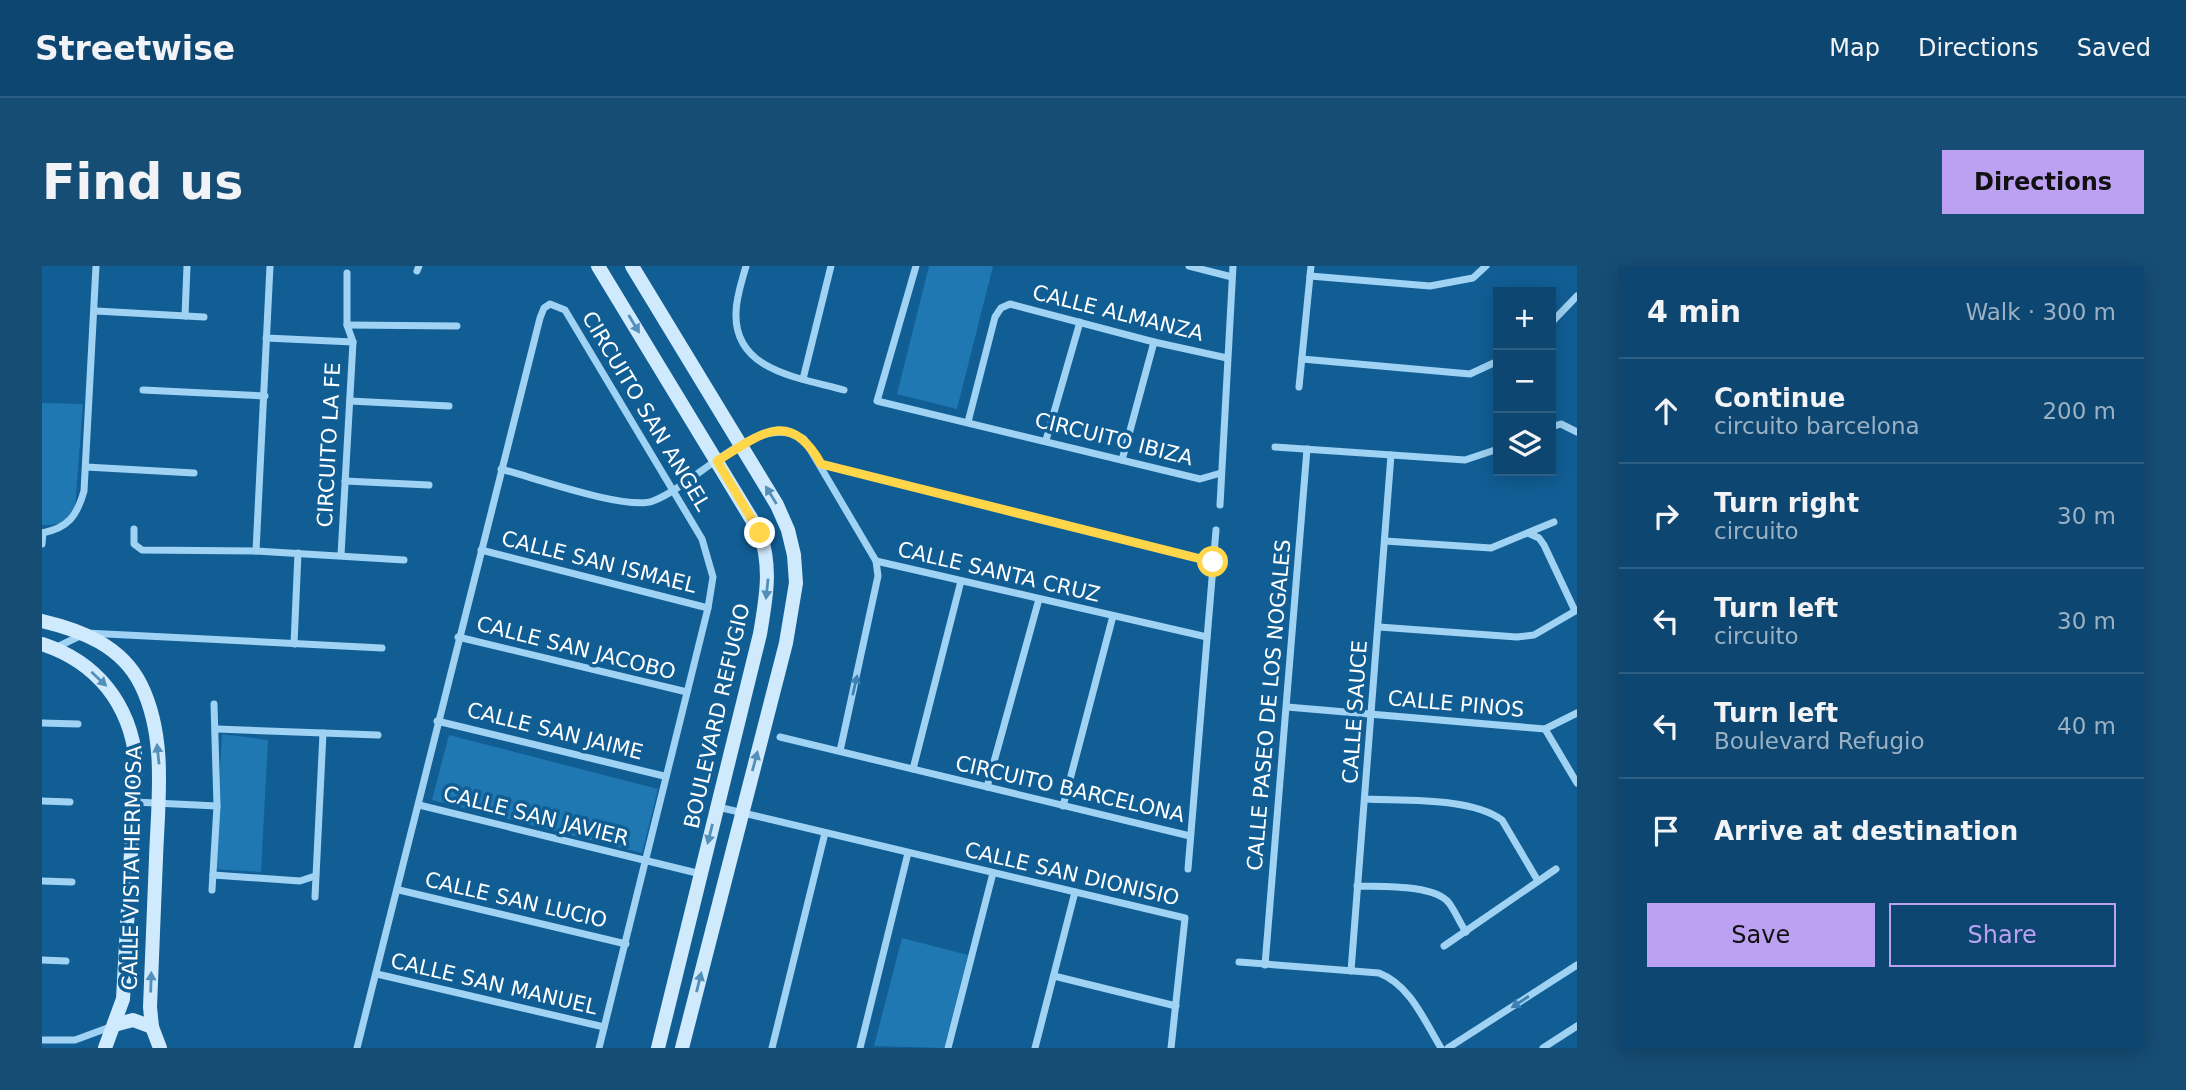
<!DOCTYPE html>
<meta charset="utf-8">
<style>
:root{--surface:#0d4670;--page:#164d75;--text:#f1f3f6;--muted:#9ab1c3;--line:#2d5e83;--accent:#bca0f2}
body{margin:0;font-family:"DejaVu Sans",sans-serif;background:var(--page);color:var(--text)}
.controls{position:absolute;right:21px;top:21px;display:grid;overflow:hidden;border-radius:0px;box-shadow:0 4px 18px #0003}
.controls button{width:63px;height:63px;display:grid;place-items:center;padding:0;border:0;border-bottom:2px solid var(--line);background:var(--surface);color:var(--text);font:35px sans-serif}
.stop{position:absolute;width:21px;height:21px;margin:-16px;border:5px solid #ffd54a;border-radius:50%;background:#fff}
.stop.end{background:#ffd54a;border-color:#fff;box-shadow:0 2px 7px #0008}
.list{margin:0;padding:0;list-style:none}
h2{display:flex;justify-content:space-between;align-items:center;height:91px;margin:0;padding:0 28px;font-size:30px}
h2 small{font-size:23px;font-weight:400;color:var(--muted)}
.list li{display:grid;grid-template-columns:46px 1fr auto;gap:21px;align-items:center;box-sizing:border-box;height:105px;padding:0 28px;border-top:2px solid var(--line)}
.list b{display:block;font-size:26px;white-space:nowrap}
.list p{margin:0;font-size:23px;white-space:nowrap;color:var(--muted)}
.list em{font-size:23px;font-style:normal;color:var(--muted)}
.actions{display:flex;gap:14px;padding:21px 28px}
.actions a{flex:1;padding:16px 0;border:2px solid var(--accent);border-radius:0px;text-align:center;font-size:24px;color:var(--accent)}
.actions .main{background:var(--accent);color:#111}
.icon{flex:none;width:38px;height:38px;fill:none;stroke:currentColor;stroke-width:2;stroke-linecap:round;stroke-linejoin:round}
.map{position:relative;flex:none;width:1535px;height:782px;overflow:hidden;border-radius:0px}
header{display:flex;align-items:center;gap:42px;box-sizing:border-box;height:98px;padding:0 35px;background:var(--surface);border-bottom:2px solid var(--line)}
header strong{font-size:33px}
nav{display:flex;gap:38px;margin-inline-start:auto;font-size:24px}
.intro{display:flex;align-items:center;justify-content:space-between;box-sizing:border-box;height:168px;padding:0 42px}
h1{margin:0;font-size:49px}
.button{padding:18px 32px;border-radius:0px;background:var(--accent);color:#111;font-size:24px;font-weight:700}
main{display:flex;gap:42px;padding:0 42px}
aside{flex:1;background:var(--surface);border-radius:0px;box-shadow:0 4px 18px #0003}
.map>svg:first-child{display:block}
.green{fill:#2078b2}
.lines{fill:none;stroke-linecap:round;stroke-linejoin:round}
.street{stroke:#a0d2f3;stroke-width:7}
.secondary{stroke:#cfeafd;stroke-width:14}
.oneway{fill:#548fb9}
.oneway2{fill:#3c81b1}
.route{stroke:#ffd54a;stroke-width:9}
.labels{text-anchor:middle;stroke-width:7;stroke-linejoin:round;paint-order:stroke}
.street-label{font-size:21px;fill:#fff;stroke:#115e95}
</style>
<header>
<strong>Streetwise</strong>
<nav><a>Map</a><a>Directions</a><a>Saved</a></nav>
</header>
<div class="intro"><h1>Find us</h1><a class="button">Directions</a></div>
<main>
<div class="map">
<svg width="1535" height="782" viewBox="0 0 1535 782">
<rect width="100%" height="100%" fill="#115e95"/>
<g class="green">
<polygon points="887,0 951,0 915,143 855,128"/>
<path d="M0,137L41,138L33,243C24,256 15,260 0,259Z"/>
<polygon points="180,468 226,474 219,606 172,603"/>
<polygon points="407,469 616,523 600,587 390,534"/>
<polygon points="860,672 926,689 902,782 832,780"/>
</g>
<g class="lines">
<g class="street">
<path d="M704,0C700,15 694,31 694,47C692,106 760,112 802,124"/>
<polyline points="874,0 835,135 1158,213 1179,207"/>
<polyline points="1147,0 1190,11"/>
<polyline points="375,5 377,0"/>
<polyline points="1268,10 1388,20 1431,12 1444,0"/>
<polyline points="54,45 162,51"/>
<polyline points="143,50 145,0"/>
<polyline points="1509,57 1535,30"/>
<polyline points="305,59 415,60"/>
<polyline points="224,72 311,76"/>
<polyline points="1260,93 1428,108 1456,95"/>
<polyline points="761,113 789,0"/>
<polyline points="1257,121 1269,0"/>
<polyline points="101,124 223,130"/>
<polyline points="308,135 407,140"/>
<polyline points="926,156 953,51 959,42 968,38 1112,76 1185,92"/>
<polyline points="1509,161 1519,158 1535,166"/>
<polyline points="1004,174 1038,56"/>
<polyline points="1233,181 1423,194 1456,183"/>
<polyline points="1080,194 1112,76"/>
<polyline points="779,198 1171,296"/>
<polyline points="44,201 152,207"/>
<path d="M459,203C490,211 585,245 611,235C654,219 716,143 762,173L834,295L836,310L798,485"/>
<polyline points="303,215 387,219"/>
<polyline points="1178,239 1191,0"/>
<polyline points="92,263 92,278 100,284 214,285 362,294"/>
<path d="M0,267C26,262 35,250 42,225L54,0"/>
<polyline points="1488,268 1497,272 1502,279 1533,345"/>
<polyline points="1343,275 1449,282 1512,256"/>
<polyline points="0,278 1,267"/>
<polyline points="439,284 666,342"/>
<polyline points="214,285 228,0"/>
<polyline points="299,289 311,76 305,59 305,7"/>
<polyline points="834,295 1165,371"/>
<polyline points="1337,361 1475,371 1492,369 1535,344"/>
<polyline points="416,371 645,426"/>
<polyline points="252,378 256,287"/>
<polyline points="13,382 44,367 340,382"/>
<polyline points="1245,441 1503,463 1535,447"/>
<polyline points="395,455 622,510"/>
<polyline points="0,457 36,458"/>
<polyline points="175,463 336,469"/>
<polyline points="1503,463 1535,517"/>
<polyline points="738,471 1148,570"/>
<polyline points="871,503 919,315"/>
<polyline points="945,521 997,333"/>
<path d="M1324,533C1362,535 1429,531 1460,554L1496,615"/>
<polyline points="0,535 28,536"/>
<polyline points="92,536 175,540"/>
<polyline points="377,539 659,608"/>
<polyline points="1021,540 1071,350"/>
<polyline points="676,541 1143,652 1129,782"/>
<polyline points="1146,603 1174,264"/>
<polyline points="171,609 258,615 273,610"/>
<polyline points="0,615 30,616"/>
<path d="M1315,620C1339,621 1392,618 1407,637C1413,645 1418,657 1424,666"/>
<polyline points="170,624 175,540 172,438"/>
<polyline points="357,624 584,678"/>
<polyline points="273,631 281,467"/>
<polyline points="1402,680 1514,603"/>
<polyline points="0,694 24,695"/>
<path d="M1197,696L1337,707C1368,719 1382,754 1399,782"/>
<polyline points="1223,699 1265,183"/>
<polyline points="1309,705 1349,189"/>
<polyline points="335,708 562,761"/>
<polyline points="1012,710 1134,740"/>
<polyline points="0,774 33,774 71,760"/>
<polyline points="315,782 498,52 502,42 508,38 523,44 660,273 671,311 666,342 557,782"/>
<polyline points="730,782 783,567"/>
<polyline points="818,782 866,587"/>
<polyline points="906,782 951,607"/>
<polyline points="993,782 1033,626"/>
<polyline points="1406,782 1535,699"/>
<polyline points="1501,782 1535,760"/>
</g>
<g class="secondary">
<path d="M556,0L718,267C730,302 724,332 718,368L616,782"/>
<polyline points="590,0 735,239 746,264 752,289 754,317 744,377 640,782"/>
<path d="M0,355C39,364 80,380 99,419C125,472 116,535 114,592C112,642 110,691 108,741L110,761L118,782"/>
<path d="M0,378C55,396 88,438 94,495L81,733L63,782"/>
<polyline points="72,759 91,754 110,761"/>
</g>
</g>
<defs><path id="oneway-solid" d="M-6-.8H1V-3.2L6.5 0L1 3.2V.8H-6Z" transform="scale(1.75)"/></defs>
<g class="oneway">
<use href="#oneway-solid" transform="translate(592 58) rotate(59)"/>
<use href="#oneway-solid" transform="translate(729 229) rotate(-122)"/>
<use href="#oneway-solid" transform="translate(725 323) rotate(96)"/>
<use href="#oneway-solid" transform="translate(57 413) rotate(43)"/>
<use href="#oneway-solid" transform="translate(116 488) rotate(-96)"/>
<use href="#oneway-solid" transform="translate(713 495) rotate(-75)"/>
<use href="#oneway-solid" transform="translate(668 568) rotate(104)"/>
<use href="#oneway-solid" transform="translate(109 716) rotate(-88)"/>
<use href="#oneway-solid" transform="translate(657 716) rotate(-76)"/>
</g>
<g class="oneway2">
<use href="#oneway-solid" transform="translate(813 419) rotate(-77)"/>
<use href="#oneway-solid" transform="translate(1478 736) rotate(147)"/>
</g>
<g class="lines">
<path class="route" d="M718,267L675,195C717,169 748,141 779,198L1171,296"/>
</g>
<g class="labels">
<g class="street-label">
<text transform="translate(1076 47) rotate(14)" y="7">CALLE ALMANZA</text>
<text transform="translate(604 145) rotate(59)" y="7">CIRCUITO SAN ANGEL</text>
<text transform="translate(1072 173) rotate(14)" y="7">CIRCUITO IBIZA</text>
<text transform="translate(287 179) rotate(-87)" y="7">CIRCUITO LA FE</text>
<text transform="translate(557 296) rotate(14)" y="7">CALLE SAN ISMAEL</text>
<text transform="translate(957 306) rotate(13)" y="7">CALLE SANTA CRUZ</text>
<text transform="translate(534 382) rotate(14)" y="7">CALLE SAN JACOBO</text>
<text transform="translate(1414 438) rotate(5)" y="7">CALLE PINOS</text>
<text transform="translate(1227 439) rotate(-85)" y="7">CALLE PASEO DE LOS NOGALES</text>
<text transform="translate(1313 446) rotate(-86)" y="7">CALLE SAUCE</text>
<text transform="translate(675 450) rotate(-77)" y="7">BOULEVARD REFUGIO</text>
<text transform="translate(513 465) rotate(14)" y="7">CALLE SAN JAIME</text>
<text transform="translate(1028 523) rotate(13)" y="7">CIRCUITO BARCELONA</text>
<text transform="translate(494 550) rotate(14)" y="7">CALLE SAN JAVIER</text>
<text transform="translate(90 602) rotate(-89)" y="7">CALLE VISTA HERMOSA</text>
<text transform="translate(1030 608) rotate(13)" y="7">CALLE SAN DIONISIO</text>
<text transform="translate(474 634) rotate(13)" y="7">CALLE SAN LUCIO</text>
<text transform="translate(452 718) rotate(13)" y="7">CALLE SAN MANUEL</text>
</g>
</g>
</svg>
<div class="controls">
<button>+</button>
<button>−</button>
<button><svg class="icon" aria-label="layers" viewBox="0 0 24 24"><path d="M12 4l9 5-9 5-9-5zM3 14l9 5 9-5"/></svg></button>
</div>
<div class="stop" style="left:1171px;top:296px"></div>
<div class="stop end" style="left:718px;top:267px"></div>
</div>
<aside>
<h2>4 min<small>Walk · 300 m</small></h2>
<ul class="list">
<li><svg class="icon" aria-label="ahead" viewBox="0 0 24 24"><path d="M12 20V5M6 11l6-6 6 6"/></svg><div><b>Continue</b><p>circuito barcelona</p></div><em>200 m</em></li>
<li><svg class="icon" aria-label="right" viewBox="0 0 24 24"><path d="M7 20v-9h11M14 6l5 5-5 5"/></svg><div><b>Turn right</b><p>circuito</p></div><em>30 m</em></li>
<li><svg class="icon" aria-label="left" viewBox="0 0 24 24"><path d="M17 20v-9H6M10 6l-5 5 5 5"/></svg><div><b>Turn left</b><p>circuito</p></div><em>30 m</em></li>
<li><svg class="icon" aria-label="left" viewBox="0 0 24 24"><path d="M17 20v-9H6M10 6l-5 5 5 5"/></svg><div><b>Turn left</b><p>Boulevard Refugio</p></div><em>40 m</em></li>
<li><svg class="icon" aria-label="arrive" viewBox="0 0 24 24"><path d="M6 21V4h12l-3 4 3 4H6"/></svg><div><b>Arrive at destination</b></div></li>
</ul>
<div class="actions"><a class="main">Save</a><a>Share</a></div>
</aside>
</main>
